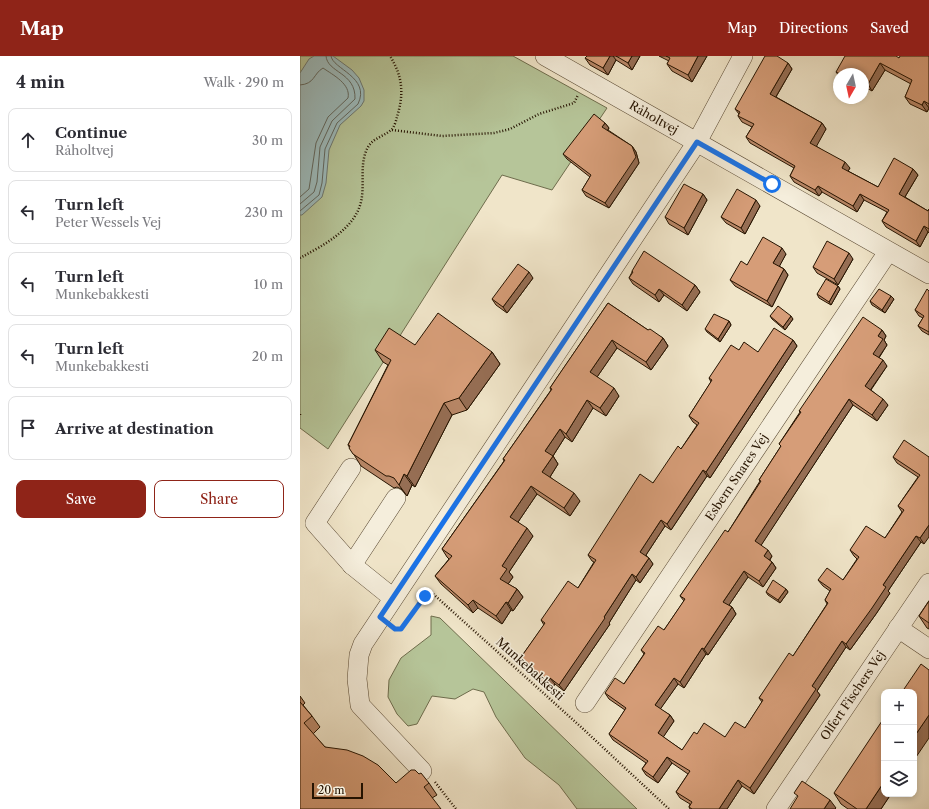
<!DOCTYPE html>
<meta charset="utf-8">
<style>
:root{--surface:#fff;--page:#f2f2f3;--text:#2b2b33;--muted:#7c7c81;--line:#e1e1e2;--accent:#8f2418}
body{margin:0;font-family:"Libre Caslon Text",serif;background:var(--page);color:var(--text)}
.controls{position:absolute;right:12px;bottom:12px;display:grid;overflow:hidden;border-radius:8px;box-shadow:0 2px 6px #0003}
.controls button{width:36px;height:36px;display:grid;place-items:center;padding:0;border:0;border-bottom:1px solid var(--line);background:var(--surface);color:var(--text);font:20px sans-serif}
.compass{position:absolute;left:533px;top:12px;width:36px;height:36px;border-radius:50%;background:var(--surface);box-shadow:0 2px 6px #0003;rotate:189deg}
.scale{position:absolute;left:12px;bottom:10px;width:51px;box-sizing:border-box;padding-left:4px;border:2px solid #251300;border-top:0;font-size:11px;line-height:14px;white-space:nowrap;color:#251300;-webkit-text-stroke:3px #f5eedc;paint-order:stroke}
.stop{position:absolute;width:12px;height:12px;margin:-9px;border:3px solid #1a73e8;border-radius:50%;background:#fff}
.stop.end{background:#1a73e8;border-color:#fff;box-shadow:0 1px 4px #0008}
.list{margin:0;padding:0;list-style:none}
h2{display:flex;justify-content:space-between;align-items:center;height:52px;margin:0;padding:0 16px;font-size:17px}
h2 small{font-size:13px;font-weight:400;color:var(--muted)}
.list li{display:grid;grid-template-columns:26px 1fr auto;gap:12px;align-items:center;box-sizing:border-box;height:64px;margin:0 8px 8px;padding:0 8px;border:1px solid var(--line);border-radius:8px}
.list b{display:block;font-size:15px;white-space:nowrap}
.list p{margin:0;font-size:13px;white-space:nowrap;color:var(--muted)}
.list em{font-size:13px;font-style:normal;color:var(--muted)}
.actions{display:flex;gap:8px;padding:12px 16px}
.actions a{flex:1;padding:9px 0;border:1px solid var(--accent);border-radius:8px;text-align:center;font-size:14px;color:var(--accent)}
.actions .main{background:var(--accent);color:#fff}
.icon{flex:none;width:22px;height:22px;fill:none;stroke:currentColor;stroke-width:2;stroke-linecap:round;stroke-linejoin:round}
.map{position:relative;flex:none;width:629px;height:753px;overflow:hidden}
header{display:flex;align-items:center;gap:24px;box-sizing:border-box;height:56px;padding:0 20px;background:var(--accent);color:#fff}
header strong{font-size:19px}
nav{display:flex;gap:22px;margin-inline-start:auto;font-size:14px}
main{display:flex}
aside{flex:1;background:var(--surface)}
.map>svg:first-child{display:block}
.green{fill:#b6c599;stroke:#6e6c4c}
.water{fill:#9dbdbf;stroke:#6d7973}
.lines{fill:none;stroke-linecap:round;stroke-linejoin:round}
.shore{stroke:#616860;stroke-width:1}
.minor-casing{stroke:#584832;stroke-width:20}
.path{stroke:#251300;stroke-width:2.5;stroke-dasharray:1 2;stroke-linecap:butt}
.minor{stroke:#f5eedc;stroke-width:19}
.wall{fill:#b88767;stroke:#251300}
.shaded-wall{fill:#966e54;stroke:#251300}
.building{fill:#d69d78;stroke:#251300}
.route{stroke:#1a73e8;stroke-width:5}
.labels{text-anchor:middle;stroke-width:3;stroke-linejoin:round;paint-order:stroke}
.street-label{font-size:12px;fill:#251300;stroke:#f5eedc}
</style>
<header>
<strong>Map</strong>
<nav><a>Map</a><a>Directions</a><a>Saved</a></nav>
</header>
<main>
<aside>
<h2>4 min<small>Walk · 290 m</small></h2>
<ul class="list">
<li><svg class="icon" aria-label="ahead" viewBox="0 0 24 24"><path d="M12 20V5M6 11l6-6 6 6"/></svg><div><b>Continue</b><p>Råholtvej</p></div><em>30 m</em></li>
<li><svg class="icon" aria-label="left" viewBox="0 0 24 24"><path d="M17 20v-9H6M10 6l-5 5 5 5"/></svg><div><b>Turn left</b><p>Peter Wessels Vej</p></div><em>230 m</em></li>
<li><svg class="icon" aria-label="left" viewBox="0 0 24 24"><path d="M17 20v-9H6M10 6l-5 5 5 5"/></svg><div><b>Turn left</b><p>Munkebakkesti</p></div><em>10 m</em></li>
<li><svg class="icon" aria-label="left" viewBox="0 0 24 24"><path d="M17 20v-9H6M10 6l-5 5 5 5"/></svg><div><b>Turn left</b><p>Munkebakkesti</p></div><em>20 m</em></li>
<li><svg class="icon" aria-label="arrive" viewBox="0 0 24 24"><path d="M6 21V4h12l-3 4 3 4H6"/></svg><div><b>Arrive at destination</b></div></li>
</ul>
<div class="actions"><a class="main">Save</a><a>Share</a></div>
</aside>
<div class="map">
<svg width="629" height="753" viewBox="0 0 629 753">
<rect width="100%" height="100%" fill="#f0e5c9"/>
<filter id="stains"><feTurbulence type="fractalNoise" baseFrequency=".005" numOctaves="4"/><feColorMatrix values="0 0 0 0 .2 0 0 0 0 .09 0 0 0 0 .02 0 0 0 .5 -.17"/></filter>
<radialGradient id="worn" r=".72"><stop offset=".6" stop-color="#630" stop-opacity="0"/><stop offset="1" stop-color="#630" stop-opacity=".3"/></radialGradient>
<g class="green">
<polygon points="0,0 213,0 307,52 252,134 202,119 28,393 0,372"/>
<polygon points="131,560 140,562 337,753 277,753 259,729 225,702 196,661 184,636 173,633 155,643 132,640 117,668 108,670 97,658 88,641 89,624 101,602 131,579"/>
</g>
<polygon class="water" points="14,0 33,0 52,14 59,22 64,34 64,45 61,50 40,69 29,94 26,127 22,141 2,159 0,159 0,17 9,3"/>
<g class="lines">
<g class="shore">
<path d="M0,29C15,28 13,18 23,12C33,19 51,28 48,42L28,61L16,87L9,133L0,141"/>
<path d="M0,148L14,136L17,126L20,91L32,65L55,43C56,16 27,17 26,0"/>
<path d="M0,155L19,139L22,127L25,93L37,67L58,48C71,21 32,13 31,0"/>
</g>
<g class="minor-casing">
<g id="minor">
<path id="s1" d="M245,0L629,218"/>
<polyline points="51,412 15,467 52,509 93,542"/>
<polyline points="52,509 96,442"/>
<polyline points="598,572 629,593"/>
<path id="s2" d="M285,647L588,196"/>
<polyline points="122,715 60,649 57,623 59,599 63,588 397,86 443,0"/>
<path id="s3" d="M476,753L629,527"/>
</g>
</g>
<g class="path">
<polyline points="92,74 142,80 194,77 210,73 239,58 274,47 278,39"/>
<path d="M0,202C24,189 59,171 62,140C64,124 60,108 67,93C72,82 83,81 91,74C94,72 96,65 97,61C104,38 103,21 90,0"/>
<polyline points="0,358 0,359"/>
<polyline points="94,572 101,573 125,540 132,537 280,670 369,753"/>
<polyline points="135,726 156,753"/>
</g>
<use href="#minor" class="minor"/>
</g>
<g class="wall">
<polygon points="287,0 340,0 332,14 316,4 308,19 290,9 285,2"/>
<polygon points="359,0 407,0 392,26 372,15 367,8 369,5"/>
<polygon points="629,0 629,52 627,56 610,48 605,41 611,28 585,14 572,35 563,30 563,18 539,18 539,20 536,16 599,2"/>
<polygon points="488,7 492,13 476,41 522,67 526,73 516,90 550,112 548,115 578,131 613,113 618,119 605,141 628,155 629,153 629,177 628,176 620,191 586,171 582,165 587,156 564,144 557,156 522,136 519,140 494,126 490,120 494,112 450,87 446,81 452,71 442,66 438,60 439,58 435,53"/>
<polygon points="305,67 309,72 308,74 332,90 336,96 339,107 309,152 286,140 282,134 290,121 267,103 263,98"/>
<polygon points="403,138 407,144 388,179 369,168 365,161"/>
<polygon points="460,150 445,178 426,167 421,161"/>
<polygon points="486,198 479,210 484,213 488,219 472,251 435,230 430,224 447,209"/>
<polygon points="553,203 538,229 517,217 513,211"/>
<polygon points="332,215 395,229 400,236 387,255 364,239 359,246 333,228 329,222 332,216"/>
<polygon points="233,222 207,257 196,249 192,243"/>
<polygon points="538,230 540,233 531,249 519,242 517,238"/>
<polygon points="629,235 629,279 622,275 618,270 623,262 619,260 615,254"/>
<polygon points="591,240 594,243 585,257 572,249 570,245"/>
<polygon points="308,247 348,274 363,282 368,290 351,314 317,292 297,321 319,340 306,360 293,352 272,386 265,381 253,400 258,408 250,421 280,445 270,460 237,438 218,466 233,480 209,516 213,521 208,528 217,533 223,541 213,555 211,554 202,568 178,552 173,557 141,528 135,520 149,503 147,501 142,493 204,405 203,403 251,334 250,332"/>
<polygon points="470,260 493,263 485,274 472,263"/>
<polygon points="429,265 431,269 420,286 407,276 405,273"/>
<polygon points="582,274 586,280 584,284 587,289 579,302 587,310 571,334 588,349 577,365 553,349 461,489 472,500 470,504 472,506 476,512 463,531 448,521 429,549 432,551 436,558 408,599 406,598 384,632 378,628 360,653 370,659 374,665 363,681 382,694 397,678 425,681 445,672 462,646 459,642 493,600 527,548 525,544 530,535 523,530 518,524 543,524 557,503 554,500 550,494 585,482 602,456 598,450 618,421 597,407 593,401 629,401 624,488 621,486 588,535 590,537 576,558 550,594 546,591 517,635 520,639 454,738 442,730 427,753 390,753 389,751 390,748 380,742 376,736 388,718 372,707 358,727 346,719 342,713 346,707 313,684 309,678 325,654 309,643 305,637 324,628 344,598 341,594 364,574 384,545 380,540 428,476 460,425 459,424 481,390 479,388 500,356 499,355"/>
<polygon points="493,284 497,290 410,422 407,420 371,474 365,470 346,499 353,508 340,527 336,524 309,567 310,568 264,635 255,628 250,635 236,623 232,618 224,610 219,604 244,569 241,564 278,532 294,506 292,505 288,499 353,427 381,393 397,369 393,366 389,360 411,326 409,322 439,294 458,296"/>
<polygon points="115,289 192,296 200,308 167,354 152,359 115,431 112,429 107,440 101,433 97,431 94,432 61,410 48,389 88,309 83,306 75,294"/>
<polygon points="486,533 488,536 480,547 468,539 466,536"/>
<polygon points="629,545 629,573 627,572 619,560"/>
<polygon points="0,640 5,647 3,649 12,660 20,671 13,678 25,691 96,727 119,718 129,727 137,739 132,742 0,753"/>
<polygon points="534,737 584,738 591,738 581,753 548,753 541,748"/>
</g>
<g class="shaded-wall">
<polygon points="310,0 313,0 316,4 308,19 303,12"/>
<polygon points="332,0 340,0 332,14 328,7"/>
<polygon points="398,0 407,0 392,26 388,19"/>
<polygon points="488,7 492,13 474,44 470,38"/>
<polygon points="580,7 585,14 572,35 568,28"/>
<polygon points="624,45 629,52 627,56 622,49"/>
<polygon points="305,67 309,72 306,76 302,71"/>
<polygon points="522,67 526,73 515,93 510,87"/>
<polygon points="332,90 336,96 339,107 309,152 305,147"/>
<polygon points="545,106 550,112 546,118 542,112"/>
<polygon points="613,113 618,119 603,144 599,138"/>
<polygon points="518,130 522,136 519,140 515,134"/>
<polygon points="403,138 407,144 388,179 384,172"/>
<polygon points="560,138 564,144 557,156 553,150"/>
<polygon points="456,144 460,150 445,178 441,172"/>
<polygon points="624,170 628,176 620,191 616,185"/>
<polygon points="482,192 486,198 478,213 473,207"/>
<polygon points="549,197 553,203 538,229 534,223"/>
<polygon points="484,213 488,219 472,251 467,245"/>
<polygon points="229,216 233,222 207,257 203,251"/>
<polygon points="395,229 400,236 387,255 382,249"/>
<polygon points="538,230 540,233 531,249 529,246"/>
<polygon points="359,233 364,239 359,246 355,239"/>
<polygon points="591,240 594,243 585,257 582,254"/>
<polygon points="491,260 493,263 485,274 483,271"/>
<polygon points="429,265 431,269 420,286 418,283"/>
<polygon points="582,274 586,280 584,284 587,289 577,304 573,298 578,280"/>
<polygon points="363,282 368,290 351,314 346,306"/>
<polygon points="312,284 317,292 295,324 290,316"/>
<polygon points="493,284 497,290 410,422 406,416"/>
<polygon points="192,296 200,308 167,354 159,342"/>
<polygon points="583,304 587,310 569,336 565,330"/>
<polygon points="314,332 319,340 306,360 300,352"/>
<polygon points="549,343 553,349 460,491 455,485"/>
<polygon points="583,343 588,349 577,365 572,359"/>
<polygon points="287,344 293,352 272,386 266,378"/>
<polygon points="144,347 152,359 115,431 107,420"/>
<polygon points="260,373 265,381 251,403 245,395"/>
<polygon points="253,400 258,408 248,424 242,416"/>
<polygon points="403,414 407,420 371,474 367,468"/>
<polygon points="104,418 112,429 107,440 99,429"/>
<polygon points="231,430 237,438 216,469 210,461"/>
<polygon points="274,437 280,445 270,460 264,452"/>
<polygon points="361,464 365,470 344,502 340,496"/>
<polygon points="629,469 629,481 624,488 620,482"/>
<polygon points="227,472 233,480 209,516 213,521 206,531 200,523 202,510"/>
<polygon points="616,480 621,486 588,535 590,537 576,558 550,594 546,588 583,529"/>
<polygon points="468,494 472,500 468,506 464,500"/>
<polygon points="349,502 353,508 340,527 336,521"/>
<polygon points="472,506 476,512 463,531 459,525"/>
<polygon points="444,515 448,521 427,552 423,546"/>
<polygon points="332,518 336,524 309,567 310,568 264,635 259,629 304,561"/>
<polygon points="217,533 223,541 213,555 208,547"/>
<polygon points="486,533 488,536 480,547 478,544"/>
<polygon points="173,544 178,552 173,557 168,549"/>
<polygon points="206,546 211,554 202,568 196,560"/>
<polygon points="432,551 436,558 408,599 404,593"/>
<polygon points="542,585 546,591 517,635 520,639 454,738 450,732 512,630"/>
<polygon points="402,592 406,598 384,632 380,626"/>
<polygon points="250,622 255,628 250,635 246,629"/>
<polygon points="374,622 378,628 359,655 355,649"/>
<polygon points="370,659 374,665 362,683 358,677"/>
<polygon points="629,659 629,682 614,704 614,681"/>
<polygon points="367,701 372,707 358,727 353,721"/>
<polygon points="438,724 442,730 427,753 419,753"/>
<polygon points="584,726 584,738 591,738 581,753 566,753"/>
<polygon points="530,744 536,752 535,753 524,753"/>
</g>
<g class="building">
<polygon points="287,0 310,0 303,12 285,2"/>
<polygon points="316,0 332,0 328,7"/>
<polygon points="366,0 398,0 388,19 367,8 370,2"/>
<polygon points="465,0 477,0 488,7 470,38 522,67 510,87 545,106 542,112 578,131 594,102 613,113 599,138 628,155 629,153 629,173 624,170 616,185 582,165 589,154 560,138 553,150 518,130 515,134 490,120 495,110 446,81 454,68 438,60 440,56 435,53"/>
<polygon points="545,0 596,0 599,2 600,0 629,0 629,48 624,45 622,49 605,41 612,24 580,7 568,28 563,26 563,18 540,18 536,16"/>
<polygon points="294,58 305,67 302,71 332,90 336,101 305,147 282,134 291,119 263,98"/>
<polygon points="384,128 403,138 384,172 365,161"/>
<polygon points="437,133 456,144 441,172 421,161"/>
<polygon points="463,181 482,192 473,207 484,213 467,245 430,224 441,205 447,209"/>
<polygon points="527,185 549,197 534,223 513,211"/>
<polygon points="344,195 395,229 382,249 359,233 355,239 329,222 333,216 332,215"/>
<polygon points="218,208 229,216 203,251 192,243"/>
<polygon points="526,223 538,230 529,246 517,238"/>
<polygon points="579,233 591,240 582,254 570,245"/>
<polygon points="627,233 629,235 629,276 618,270 624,260 615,254"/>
<polygon points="308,247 348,274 350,273 363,282 346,306 312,284 290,316 314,332 300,352 287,344 266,378 260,373 245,395 253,400 242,416 274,437 264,452 231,430 210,461 227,472 202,510 207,513 200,523 217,533 208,547 206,546 196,560 173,544 168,549 135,520 152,500 142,493 205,404 203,403 252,333 250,332 256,323"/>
<polygon points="478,250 491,260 483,271 470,260"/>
<polygon points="138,257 192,296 159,342 144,347 107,420 104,418 99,429 94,422 89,420 86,420 53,398 49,392 50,390 48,389 91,304 75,294 89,272 115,289"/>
<polygon points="414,258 429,265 418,283 405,273"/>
<polygon points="563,261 582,274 578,280 583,283 573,298 583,304 565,330 583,343 572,359 549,343 455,485 468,494 464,500 472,506 459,525 444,515 423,546 432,551 404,593 402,592 380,626 374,622 355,649 370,659 358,677 382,694 394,676 397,678 404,667 425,681 435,666 445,672 463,644 459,642 489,597 493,600 528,547 525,544 531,533 518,524 527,512 543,524 559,501 550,494 566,470 585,482 604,454 598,450 620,419 593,401 604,384 629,401 629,469 620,482 616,480 583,529 586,531 572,552 546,588 542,585 512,630 516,633 450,732 438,724 419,753 392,753 389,751 392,746 376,736 390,715 367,701 353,721 342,713 348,705 309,678 326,652 305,637 315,622 324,628 345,597 341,594 358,570 364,574 385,543 380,540 425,474 428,476 461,425 459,424 481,390 479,388 501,356 499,355"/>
<polygon points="474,272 493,284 406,416 403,414 367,468 361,464 340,496 349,502 336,521 332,518 304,561 305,562 259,629 250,622 246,629 232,617 233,616 219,604 245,567 241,564 268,525 278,532 296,504 288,499 340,418 353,427 378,390 381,393 399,367 389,360 412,324 409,322 431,289 439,294 444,286 458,296"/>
<polygon points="473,524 486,533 478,544 466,536"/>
<polygon points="629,545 629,567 619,560"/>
<polygon points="621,608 629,614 629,659 614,681 614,636 602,636"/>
<polygon points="0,646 12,660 4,667 25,691 47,694 63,700 78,709 96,727 111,714 115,714 119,718 121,717 129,727 124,731 141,753 0,753"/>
<polygon points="584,662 584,726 566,753 557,753 534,737"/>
<polygon points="502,725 530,744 524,753 490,753 498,740 494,737"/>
</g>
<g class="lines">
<polyline class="route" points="125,540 101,573 95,573 80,561 397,86 472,128"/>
</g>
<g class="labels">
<g class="street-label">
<text dy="4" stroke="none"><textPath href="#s1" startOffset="125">Råholtvej</textPath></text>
<text dy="4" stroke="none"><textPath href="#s2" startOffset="272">Esbern Snares Vej</textPath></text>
<text transform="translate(230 613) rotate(42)" y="4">Munkebakkesti</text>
<text dy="4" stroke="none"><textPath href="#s3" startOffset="137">Olfert Fischers Vej</textPath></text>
</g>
</g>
<rect width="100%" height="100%" filter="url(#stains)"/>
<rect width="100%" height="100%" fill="url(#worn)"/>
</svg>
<div class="controls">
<button>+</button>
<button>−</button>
<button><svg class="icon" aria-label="layers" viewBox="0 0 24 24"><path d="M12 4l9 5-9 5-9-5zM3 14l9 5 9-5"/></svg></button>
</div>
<svg class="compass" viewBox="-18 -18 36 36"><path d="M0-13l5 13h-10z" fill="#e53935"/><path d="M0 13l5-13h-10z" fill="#7c7c81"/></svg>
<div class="scale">20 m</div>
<div class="stop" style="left:472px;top:128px"></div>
<div class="stop end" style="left:125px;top:540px"></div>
</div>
</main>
